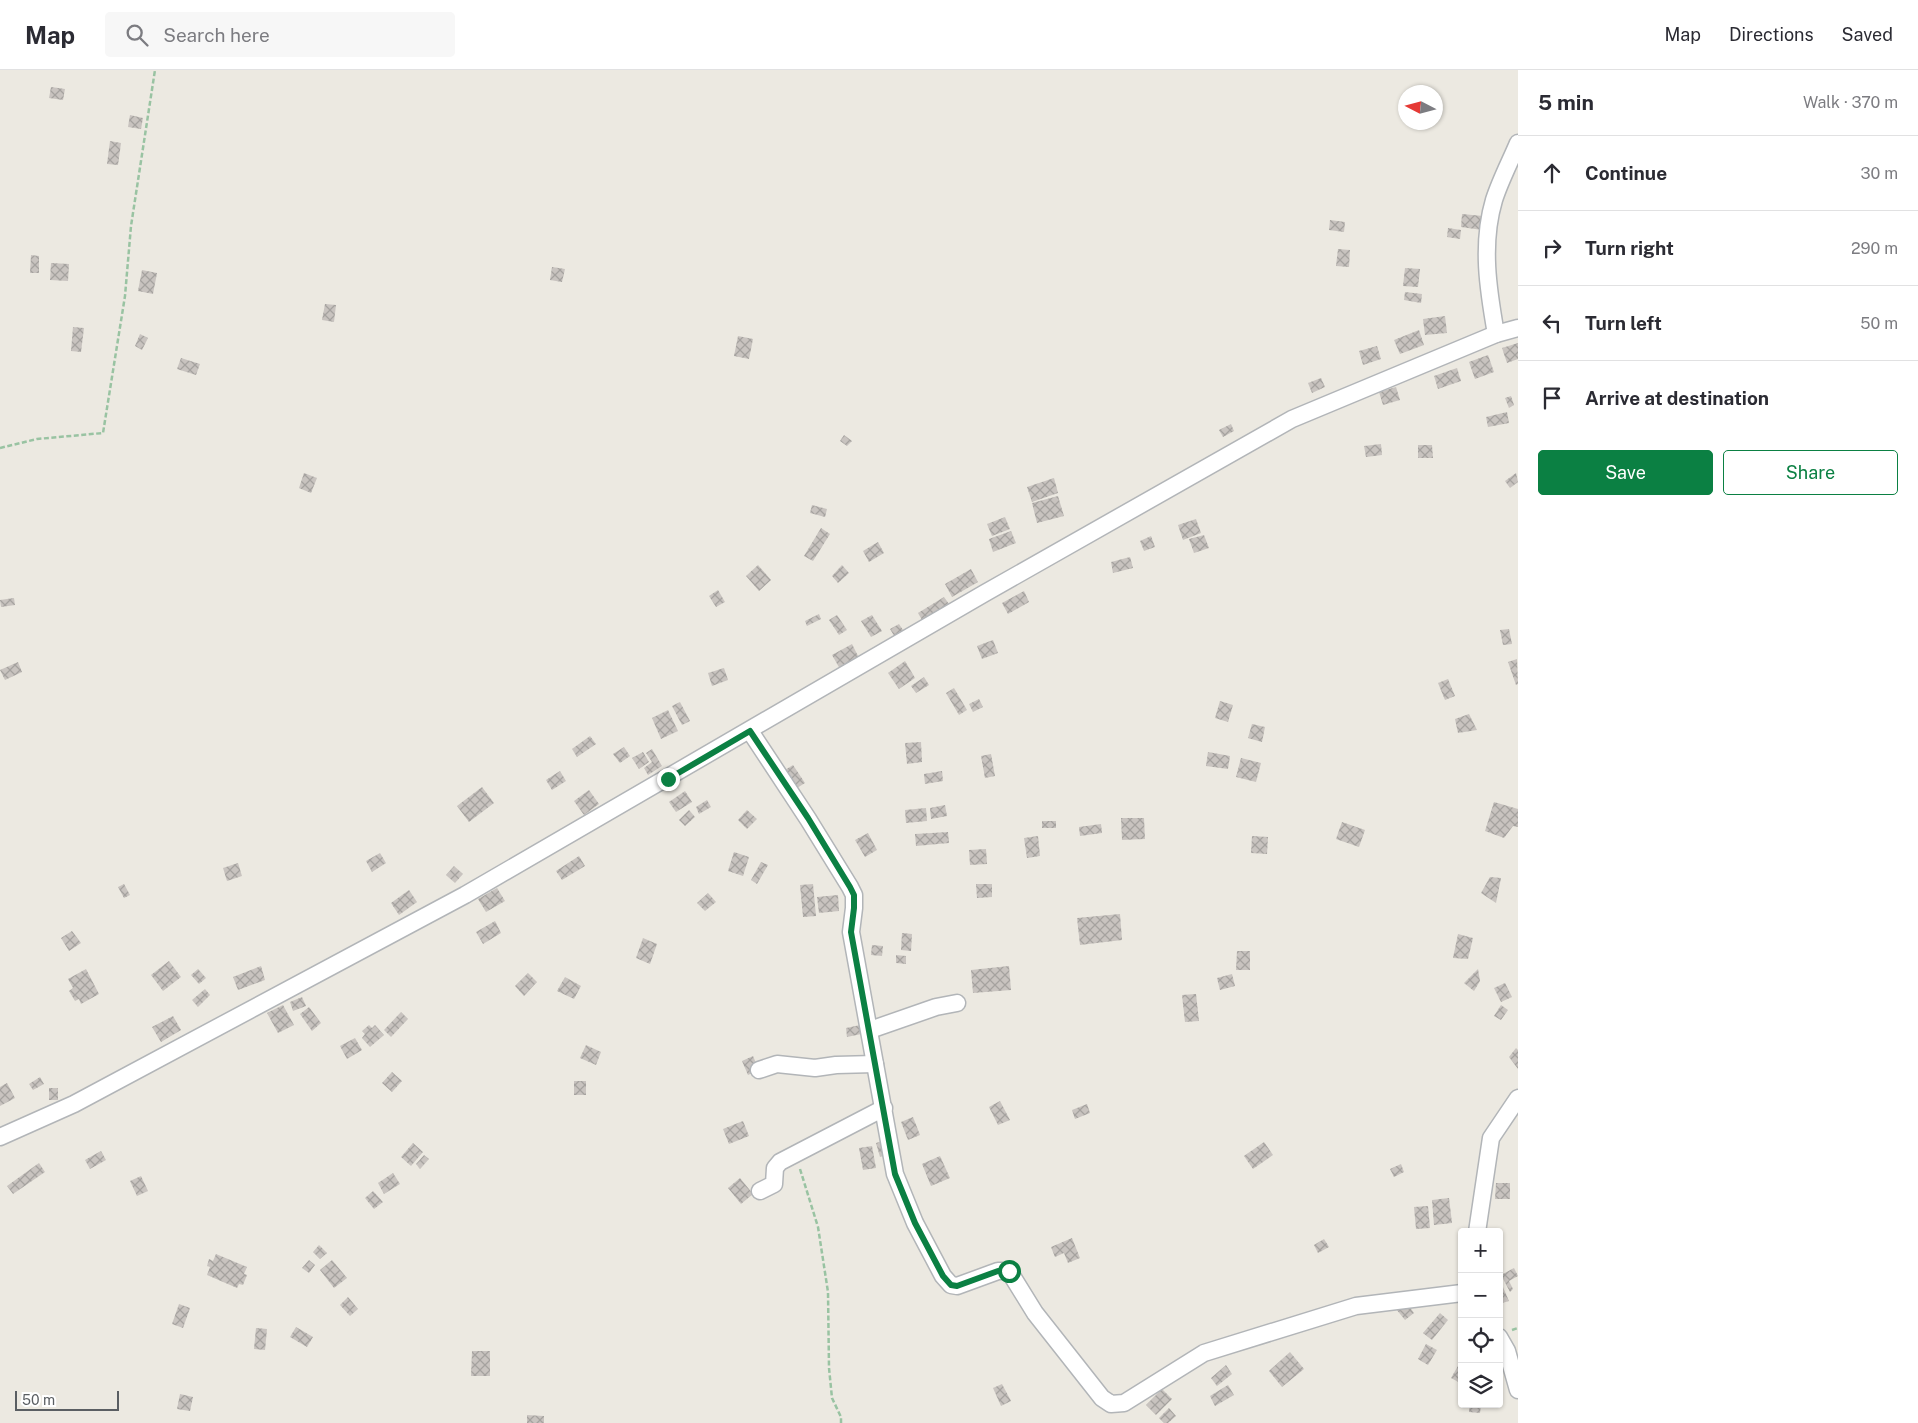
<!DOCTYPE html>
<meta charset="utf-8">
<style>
:root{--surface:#fff;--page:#f7f7f7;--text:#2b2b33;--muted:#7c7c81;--line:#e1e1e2;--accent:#0b8043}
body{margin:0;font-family:"Public Sans",sans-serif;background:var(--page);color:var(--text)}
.controls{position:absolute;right:15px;bottom:15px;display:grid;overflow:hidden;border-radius:5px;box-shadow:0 1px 4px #0004}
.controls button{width:45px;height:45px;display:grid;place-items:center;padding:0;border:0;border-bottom:1px solid var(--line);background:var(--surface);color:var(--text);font:25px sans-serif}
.compass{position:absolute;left:1398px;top:15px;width:45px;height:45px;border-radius:50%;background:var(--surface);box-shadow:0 1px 4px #0004;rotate:276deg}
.scale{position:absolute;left:15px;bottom:12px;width:104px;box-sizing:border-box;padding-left:5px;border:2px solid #5a5e62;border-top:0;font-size:14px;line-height:18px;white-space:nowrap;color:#5a5e62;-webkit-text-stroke:4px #fff;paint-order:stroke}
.stop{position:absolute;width:15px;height:15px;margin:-11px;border:4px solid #0b8043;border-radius:50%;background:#fff}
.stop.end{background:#0b8043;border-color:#fff;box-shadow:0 1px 5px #0008}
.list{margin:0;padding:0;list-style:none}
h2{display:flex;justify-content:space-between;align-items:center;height:65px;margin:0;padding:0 20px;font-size:21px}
h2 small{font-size:16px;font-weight:400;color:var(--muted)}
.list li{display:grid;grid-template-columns:32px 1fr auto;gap:15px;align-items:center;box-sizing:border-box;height:75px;padding:0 20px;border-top:1px solid var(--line)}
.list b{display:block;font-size:19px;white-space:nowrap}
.list em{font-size:16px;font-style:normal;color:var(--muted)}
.actions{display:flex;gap:10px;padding:15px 20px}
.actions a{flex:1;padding:11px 0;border:1px solid var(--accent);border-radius:5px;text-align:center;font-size:18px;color:var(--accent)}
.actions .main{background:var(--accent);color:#fff}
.icon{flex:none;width:28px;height:28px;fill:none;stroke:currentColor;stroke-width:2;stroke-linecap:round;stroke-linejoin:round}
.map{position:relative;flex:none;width:1518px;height:1353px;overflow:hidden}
header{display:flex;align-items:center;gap:30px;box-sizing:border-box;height:70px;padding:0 25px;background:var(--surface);border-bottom:1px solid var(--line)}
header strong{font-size:24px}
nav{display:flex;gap:28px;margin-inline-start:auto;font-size:18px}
.search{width:350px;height:45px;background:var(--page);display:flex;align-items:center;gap:12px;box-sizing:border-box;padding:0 18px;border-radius:5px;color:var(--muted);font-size:19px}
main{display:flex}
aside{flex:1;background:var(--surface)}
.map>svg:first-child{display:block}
.building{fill:url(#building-cross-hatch)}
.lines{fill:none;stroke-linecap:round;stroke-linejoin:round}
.minor-casing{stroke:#b2b5b8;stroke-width:19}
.path{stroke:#99c3a2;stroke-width:2.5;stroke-dasharray:5 2.5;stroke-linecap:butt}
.minor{stroke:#fff;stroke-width:16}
.route{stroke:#0b8043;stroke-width:6}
</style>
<header>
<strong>Map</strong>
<div class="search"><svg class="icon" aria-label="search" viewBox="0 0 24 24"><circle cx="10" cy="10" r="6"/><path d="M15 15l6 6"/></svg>Search here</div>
<nav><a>Map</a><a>Directions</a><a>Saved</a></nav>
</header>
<main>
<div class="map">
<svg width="1518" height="1353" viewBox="0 0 1518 1353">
<defs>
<pattern id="building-cross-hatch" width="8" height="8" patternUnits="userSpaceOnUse" patternTransform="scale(1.25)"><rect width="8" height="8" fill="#c8c3bf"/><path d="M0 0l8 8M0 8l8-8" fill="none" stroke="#a5a29f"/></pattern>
</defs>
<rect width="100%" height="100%" fill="#ece9e1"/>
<g class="building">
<polygon points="51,17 65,19 63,30 49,28"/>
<polygon points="130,45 143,48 141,59 128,57"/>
<polygon points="110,71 121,73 118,95 107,94"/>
<polygon points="1462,144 1483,146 1482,160 1461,157"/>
<polygon points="1330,150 1345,152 1344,162 1329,160"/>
<polygon points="1448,158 1461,160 1460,169 1447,167"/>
<polygon points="1338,179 1350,180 1349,197 1336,196"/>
<polygon points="31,185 39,186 39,203 30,203"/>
<polygon points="51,193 69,194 68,211 50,210"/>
<polygon points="552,197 565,199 562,212 550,210"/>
<polygon points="1405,198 1420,199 1418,217 1403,216"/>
<polygon points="142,200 157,203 153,224 138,221"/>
<polygon points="1405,222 1422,224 1421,233 1404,230"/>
<polygon points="325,234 336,235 334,252 322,250"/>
<polygon points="1445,246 1447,263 1425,265 1423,249"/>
<polygon points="73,257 84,258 81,282 71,281"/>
<polygon points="1419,260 1424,275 1400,284 1394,270"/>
<polygon points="140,264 148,268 142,280 135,276"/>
<polygon points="738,266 753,269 749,289 734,286"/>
<polygon points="1518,273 1518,289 1507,293 1502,278"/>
<polygon points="1377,276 1381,289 1363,295 1359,281"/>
<polygon points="1488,285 1494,302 1475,309 1469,292"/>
<polygon points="181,288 200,294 196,305 177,299"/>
<polygon points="1457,298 1461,311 1438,319 1434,306"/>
<polygon points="1321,308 1325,317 1312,323 1308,313"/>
<polygon points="1396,317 1400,330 1383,335 1379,322"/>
<polygon points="1511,326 1514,335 1509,338 1505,328"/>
<polygon points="1507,342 1509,353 1488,357 1486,347"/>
<polygon points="1231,354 1234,361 1223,367 1219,360"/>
<polygon points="844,365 852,371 847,376 840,371"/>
<polygon points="1381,374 1382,385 1366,387 1364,376"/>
<polygon points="1418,375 1432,375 1433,388 1418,388"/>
<polygon points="304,403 317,408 311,423 299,418"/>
<polygon points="1516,403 1518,412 1510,418 1505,411"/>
<polygon points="1054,408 1058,423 1032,432 1027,417"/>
<polygon points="1058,426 1064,446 1037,453 1032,433"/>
<polygon points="812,435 827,439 825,447 810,443"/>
<polygon points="1005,447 1010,459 992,466 987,454"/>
<polygon points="1196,449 1201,463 1183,470 1178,455"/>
<polygon points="821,458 830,464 813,491 804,486"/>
<polygon points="1011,461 1016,473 993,482 989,469"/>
<polygon points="1204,465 1209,478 1194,483 1189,469"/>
<polygon points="1151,466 1155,477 1144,481 1140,471"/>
<polygon points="878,472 884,483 869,492 863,481"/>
<polygon points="1130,487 1133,498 1113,503 1111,492"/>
<polygon points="758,495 771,510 759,521 746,506"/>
<polygon points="842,495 849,503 838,513 832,506"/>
<polygon points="971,499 978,512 952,527 945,514"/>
<polygon points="718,520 725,532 716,537 709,526"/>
<polygon points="1024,521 1029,532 1008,544 1002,533"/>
<polygon points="944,527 949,534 922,550 918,543"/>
<polygon points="14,528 15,535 1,537 0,530"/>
<polygon points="819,544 821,549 807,556 805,551"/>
<polygon points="837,545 847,560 839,565 829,550"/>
<polygon points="872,545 882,561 871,567 861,551"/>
<polygon points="899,554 905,563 896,569 890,559"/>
<polygon points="1509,559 1512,574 1503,575 1500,560"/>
<polygon points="993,570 998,583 982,589 977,576"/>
<polygon points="852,574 859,588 840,599 832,585"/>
<polygon points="1517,589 1518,614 1516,615 1508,592"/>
<polygon points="905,591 915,608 899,619 888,603"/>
<polygon points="18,592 22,602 5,610 0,600"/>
<polygon points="724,598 728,610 712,616 708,603"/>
<polygon points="924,607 929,615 916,623 911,616"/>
<polygon points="1448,609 1455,626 1445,630 1438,613"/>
<polygon points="954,618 967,640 959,645 946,623"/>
<polygon points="979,629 983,637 973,642 969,634"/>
<polygon points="1220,631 1233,635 1228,652 1215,648"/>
<polygon points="680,632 690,651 682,655 672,636"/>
<polygon points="668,640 678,661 661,669 652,648"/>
<polygon points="1469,644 1477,660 1458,663 1455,649"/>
<polygon points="1252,654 1265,657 1262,672 1248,668"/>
<polygon points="590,666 596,674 577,687 572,679"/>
<polygon points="921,672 922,692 907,694 905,673"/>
<polygon points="624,677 630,686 620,693 613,684"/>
<polygon points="652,679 662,696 648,705 644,698 652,692 646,683"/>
<polygon points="643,682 649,692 639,699 632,688"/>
<polygon points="1208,682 1230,686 1228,699 1206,696"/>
<polygon points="991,684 995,706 985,708 981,686"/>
<polygon points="1241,688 1261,693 1256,712 1236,707"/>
<polygon points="793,695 805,713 797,718 785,700"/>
<polygon points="560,701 566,711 552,720 546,710"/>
<polygon points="942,701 943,711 925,714 924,704"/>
<polygon points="482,717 494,733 469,752 457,736"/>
<polygon points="589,720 599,734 584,745 574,731"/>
<polygon points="685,721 692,732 676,742 669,732"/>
<polygon points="707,730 711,737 699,744 696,737"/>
<polygon points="1494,732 1518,739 1518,757 1513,756 1504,768 1485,761"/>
<polygon points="945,735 947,746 931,749 930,738"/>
<polygon points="926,738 927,751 906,753 905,740"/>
<polygon points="689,740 695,747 685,756 679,750"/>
<polygon points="747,740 757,749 747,759 738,750"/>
<polygon points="1121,748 1144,748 1145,769 1122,770"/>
<rect x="1042" y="751" width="14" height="7"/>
<polygon points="1342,752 1365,760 1359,777 1336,769"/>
<polygon points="1101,754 1102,763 1080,766 1079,757"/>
<polygon points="948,762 949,773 916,776 915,764"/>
<polygon points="868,763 877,780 865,787 855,770"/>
<polygon points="1038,766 1040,786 1027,788 1024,768"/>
<polygon points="1252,766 1268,767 1267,784 1251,783"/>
<polygon points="986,779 987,794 970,795 969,780"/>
<polygon points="734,782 749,787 743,806 728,801"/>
<polygon points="380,783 386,793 372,802 366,791"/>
<polygon points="579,786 585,796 562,810 556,801"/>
<polygon points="761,792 768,795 757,814 751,810"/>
<polygon points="238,793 242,806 227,811 223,798"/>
<polygon points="454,796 463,804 455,813 446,805"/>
<polygon points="1490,807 1501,808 1496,833 1481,823"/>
<polygon points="124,814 130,825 124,828 118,817"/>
<polygon points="813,814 816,846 803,847 800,815"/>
<polygon points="976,814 992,814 992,827 977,828"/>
<polygon points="497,818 505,831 486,842 478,829"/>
<polygon points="409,820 417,832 399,845 391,833"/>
<polygon points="708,823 716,832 705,841 697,833"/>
<polygon points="838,825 839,841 819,843 817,827"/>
<polygon points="1120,844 1122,870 1080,875 1077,848"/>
<polygon points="495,851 501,863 483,874 476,862"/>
<polygon points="72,861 81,873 69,881 61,868"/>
<polygon points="902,863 912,864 911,881 901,880"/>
<polygon points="1458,864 1473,868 1468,889 1453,888"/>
<polygon points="643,868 657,874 650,894 636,888"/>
<polygon points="872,875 883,876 882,886 871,885"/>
<polygon points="1237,881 1250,881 1250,900 1236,900"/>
<polygon points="896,885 906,886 906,894 896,893"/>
<polygon points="169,891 181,907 163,921 151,905"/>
<polygon points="261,896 265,910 238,920 233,907"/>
<polygon points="1009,896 1011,920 973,923 971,900"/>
<polygon points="86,899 99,924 81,934 79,929 75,931 69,921 73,918 68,909"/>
<polygon points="198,899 206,908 199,914 191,905"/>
<polygon points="1478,899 1480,911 1474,921 1464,913"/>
<polygon points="528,903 537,912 524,926 515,916"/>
<polygon points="1232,904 1235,916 1220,920 1217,908"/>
<polygon points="565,907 581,916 574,929 557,921"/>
<polygon points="1505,913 1512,927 1501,932 1494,918"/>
<polygon points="205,919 210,925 198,937 192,930"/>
<polygon points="1196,924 1199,951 1185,952 1182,925"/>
<polygon points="302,927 306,936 293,941 290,932"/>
<polygon points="283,935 294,955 278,963 267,943"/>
<polygon points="1501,935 1508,940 1501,950 1494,946"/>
<polygon points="309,937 321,953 312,961 300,944"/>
<polygon points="401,942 408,949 391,967 384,960"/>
<polygon points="173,946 181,960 161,972 152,957"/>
<polygon points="865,954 866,963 847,967 846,958"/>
<polygon points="369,955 372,958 375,955 384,965 370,977 362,968 365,964 362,961"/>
<polygon points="355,968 362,980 347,989 340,976"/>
<polygon points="586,975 601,982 596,995 580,988"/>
<polygon points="1516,978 1518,980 1518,999 1509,987"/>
<polygon points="753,986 759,1000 748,1005 742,991"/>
<polygon points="392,1002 402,1011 392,1022 382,1013"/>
<polygon points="40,1007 44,1014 33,1020 29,1014"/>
<rect x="574" y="1011" width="12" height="14"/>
<polygon points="7,1013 15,1028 0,1036 0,1017"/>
<rect x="49" y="1018" width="9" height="12"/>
<polygon points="1000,1031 1010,1050 998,1055 989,1037"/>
<polygon points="1087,1034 1090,1043 1075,1049 1072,1040"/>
<polygon points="913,1047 920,1065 908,1070 901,1052"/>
<polygon points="743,1051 749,1066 729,1074 723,1059"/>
<polygon points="886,1070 890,1084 880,1087 876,1073"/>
<polygon points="1264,1072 1273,1085 1253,1099 1244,1086"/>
<polygon points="413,1073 423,1082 411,1096 401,1087"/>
<polygon points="872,1076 876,1098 863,1100 859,1078"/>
<polygon points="101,1081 106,1090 90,1099 85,1090"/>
<polygon points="424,1085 429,1089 420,1099 416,1094"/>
<polygon points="940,1086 950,1108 931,1116 922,1094"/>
<polygon points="39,1093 45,1102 13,1124 7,1116"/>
<polygon points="1401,1094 1404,1102 1394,1107 1390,1099"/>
<polygon points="393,1103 400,1114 384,1124 378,1113"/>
<polygon points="141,1106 148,1121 137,1126 130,1111"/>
<polygon points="740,1108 753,1124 741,1134 728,1118"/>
<polygon points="1496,1113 1510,1113 1510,1129 1495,1129"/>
<polygon points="373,1121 383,1132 374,1139 365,1128"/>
<polygon points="1449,1128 1452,1153 1434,1155 1432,1130"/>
<polygon points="1428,1136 1430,1158 1416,1159 1414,1137"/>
<polygon points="1072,1168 1080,1188 1068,1193 1064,1183 1055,1187 1051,1177"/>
<polygon points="1324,1169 1329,1177 1318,1183 1314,1175"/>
<polygon points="319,1175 327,1183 320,1189 313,1182"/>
<polygon points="216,1184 247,1197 244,1204 247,1205 243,1215 239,1214 237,1218 207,1205 210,1197 207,1196 209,1189 213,1191"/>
<polygon points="309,1190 315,1195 309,1203 302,1198"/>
<polygon points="332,1190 347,1208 334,1218 320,1200"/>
<polygon points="1514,1198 1518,1206 1509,1211 1513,1219 1510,1222 1501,1205"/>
<polygon points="1499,1208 1509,1231 1499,1234"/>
<polygon points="348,1227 358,1239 350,1246 340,1235"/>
<polygon points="1406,1232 1414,1243 1405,1250 1396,1239"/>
<polygon points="179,1234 190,1238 183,1258 172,1254"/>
<polygon points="1440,1243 1448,1250 1432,1270 1423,1263"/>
<polygon points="296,1257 313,1267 307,1277 290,1267"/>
<polygon points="256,1258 267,1259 265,1280 254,1279"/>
<polygon points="1426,1274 1437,1280 1428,1295 1418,1289"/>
<polygon points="472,1281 490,1281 490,1306 471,1306"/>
<polygon points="1290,1282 1304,1299 1282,1317 1269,1301"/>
<polygon points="1462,1289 1462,1314 1451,1308"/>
<polygon points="1226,1295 1232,1304 1217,1316 1211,1308"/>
<polygon points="1002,1314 1011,1331 1001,1336 993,1318"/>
<polygon points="1228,1315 1234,1325 1215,1336 1210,1326"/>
<polygon points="1162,1319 1172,1329 1156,1345 1146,1335"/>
<polygon points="180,1324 193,1327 190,1341 177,1339"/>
<polygon points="1470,1334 1481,1334 1480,1343 1469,1342"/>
<polygon points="1169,1338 1176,1346 1168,1353 1164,1353 1159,1348"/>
<polygon points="527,1345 544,1346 544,1353 527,1353"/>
</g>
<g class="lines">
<g class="minor-casing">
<g id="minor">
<path d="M1496,264C1488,219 1481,174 1494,130C1500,111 1510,92 1518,73"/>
<polyline points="750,661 808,749 850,817 854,825 854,838 851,862 895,1104 915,1153 943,1206 951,1215 957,1216 998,1201 1009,1201 1035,1243 1102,1328 1111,1334 1124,1333 1204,1283 1356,1236 1462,1223"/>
<polyline points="870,960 936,937 957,933"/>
<polyline points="759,1000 777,994 815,998 836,995 875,994"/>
<polyline points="0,1067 74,1034 465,825 985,523 1292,349 1496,264 1518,258"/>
<polyline points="760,1121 774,1114 775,1098 780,1092 884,1038"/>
<polyline points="1477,1162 1491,1068 1518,1028"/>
<polyline points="1499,1267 1507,1281 1518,1320"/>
</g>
</g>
<g class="path">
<polyline points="0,378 37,369 103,363 125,226 131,156 155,0"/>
<polyline points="800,1099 818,1157 828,1222 829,1298 832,1328 841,1347 841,1353"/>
<polyline points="1512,1260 1518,1258"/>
</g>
<use href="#minor" class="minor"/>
</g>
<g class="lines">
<polyline class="route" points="668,709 750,661 808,748 850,817 854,825 854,838 851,862 895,1104 915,1153 943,1206 951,1215 957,1216 998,1201 1009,1201"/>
</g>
</svg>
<div class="controls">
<button>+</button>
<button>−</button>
<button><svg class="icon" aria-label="locate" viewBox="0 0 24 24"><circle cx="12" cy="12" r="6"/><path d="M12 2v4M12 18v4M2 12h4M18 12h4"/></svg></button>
<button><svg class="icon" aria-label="layers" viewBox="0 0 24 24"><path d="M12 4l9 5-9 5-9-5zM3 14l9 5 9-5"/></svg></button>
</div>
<svg class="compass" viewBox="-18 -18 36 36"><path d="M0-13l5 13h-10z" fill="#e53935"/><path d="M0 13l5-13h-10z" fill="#7c7c81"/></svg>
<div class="scale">50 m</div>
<div class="stop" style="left:1009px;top:1201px"></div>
<div class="stop end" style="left:668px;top:709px"></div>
</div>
<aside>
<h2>5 min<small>Walk · 370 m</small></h2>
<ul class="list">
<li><svg class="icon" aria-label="ahead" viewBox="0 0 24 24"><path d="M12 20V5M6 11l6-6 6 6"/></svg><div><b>Continue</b></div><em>30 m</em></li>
<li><svg class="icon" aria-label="right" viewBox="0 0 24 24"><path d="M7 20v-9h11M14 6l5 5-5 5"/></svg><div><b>Turn right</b></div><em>290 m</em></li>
<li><svg class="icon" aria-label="left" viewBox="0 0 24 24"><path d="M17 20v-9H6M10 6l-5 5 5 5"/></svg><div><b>Turn left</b></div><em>50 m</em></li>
<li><svg class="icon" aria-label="arrive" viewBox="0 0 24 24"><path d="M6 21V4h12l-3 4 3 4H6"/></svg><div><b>Arrive at destination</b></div></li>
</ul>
<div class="actions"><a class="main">Save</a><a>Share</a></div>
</aside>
</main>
